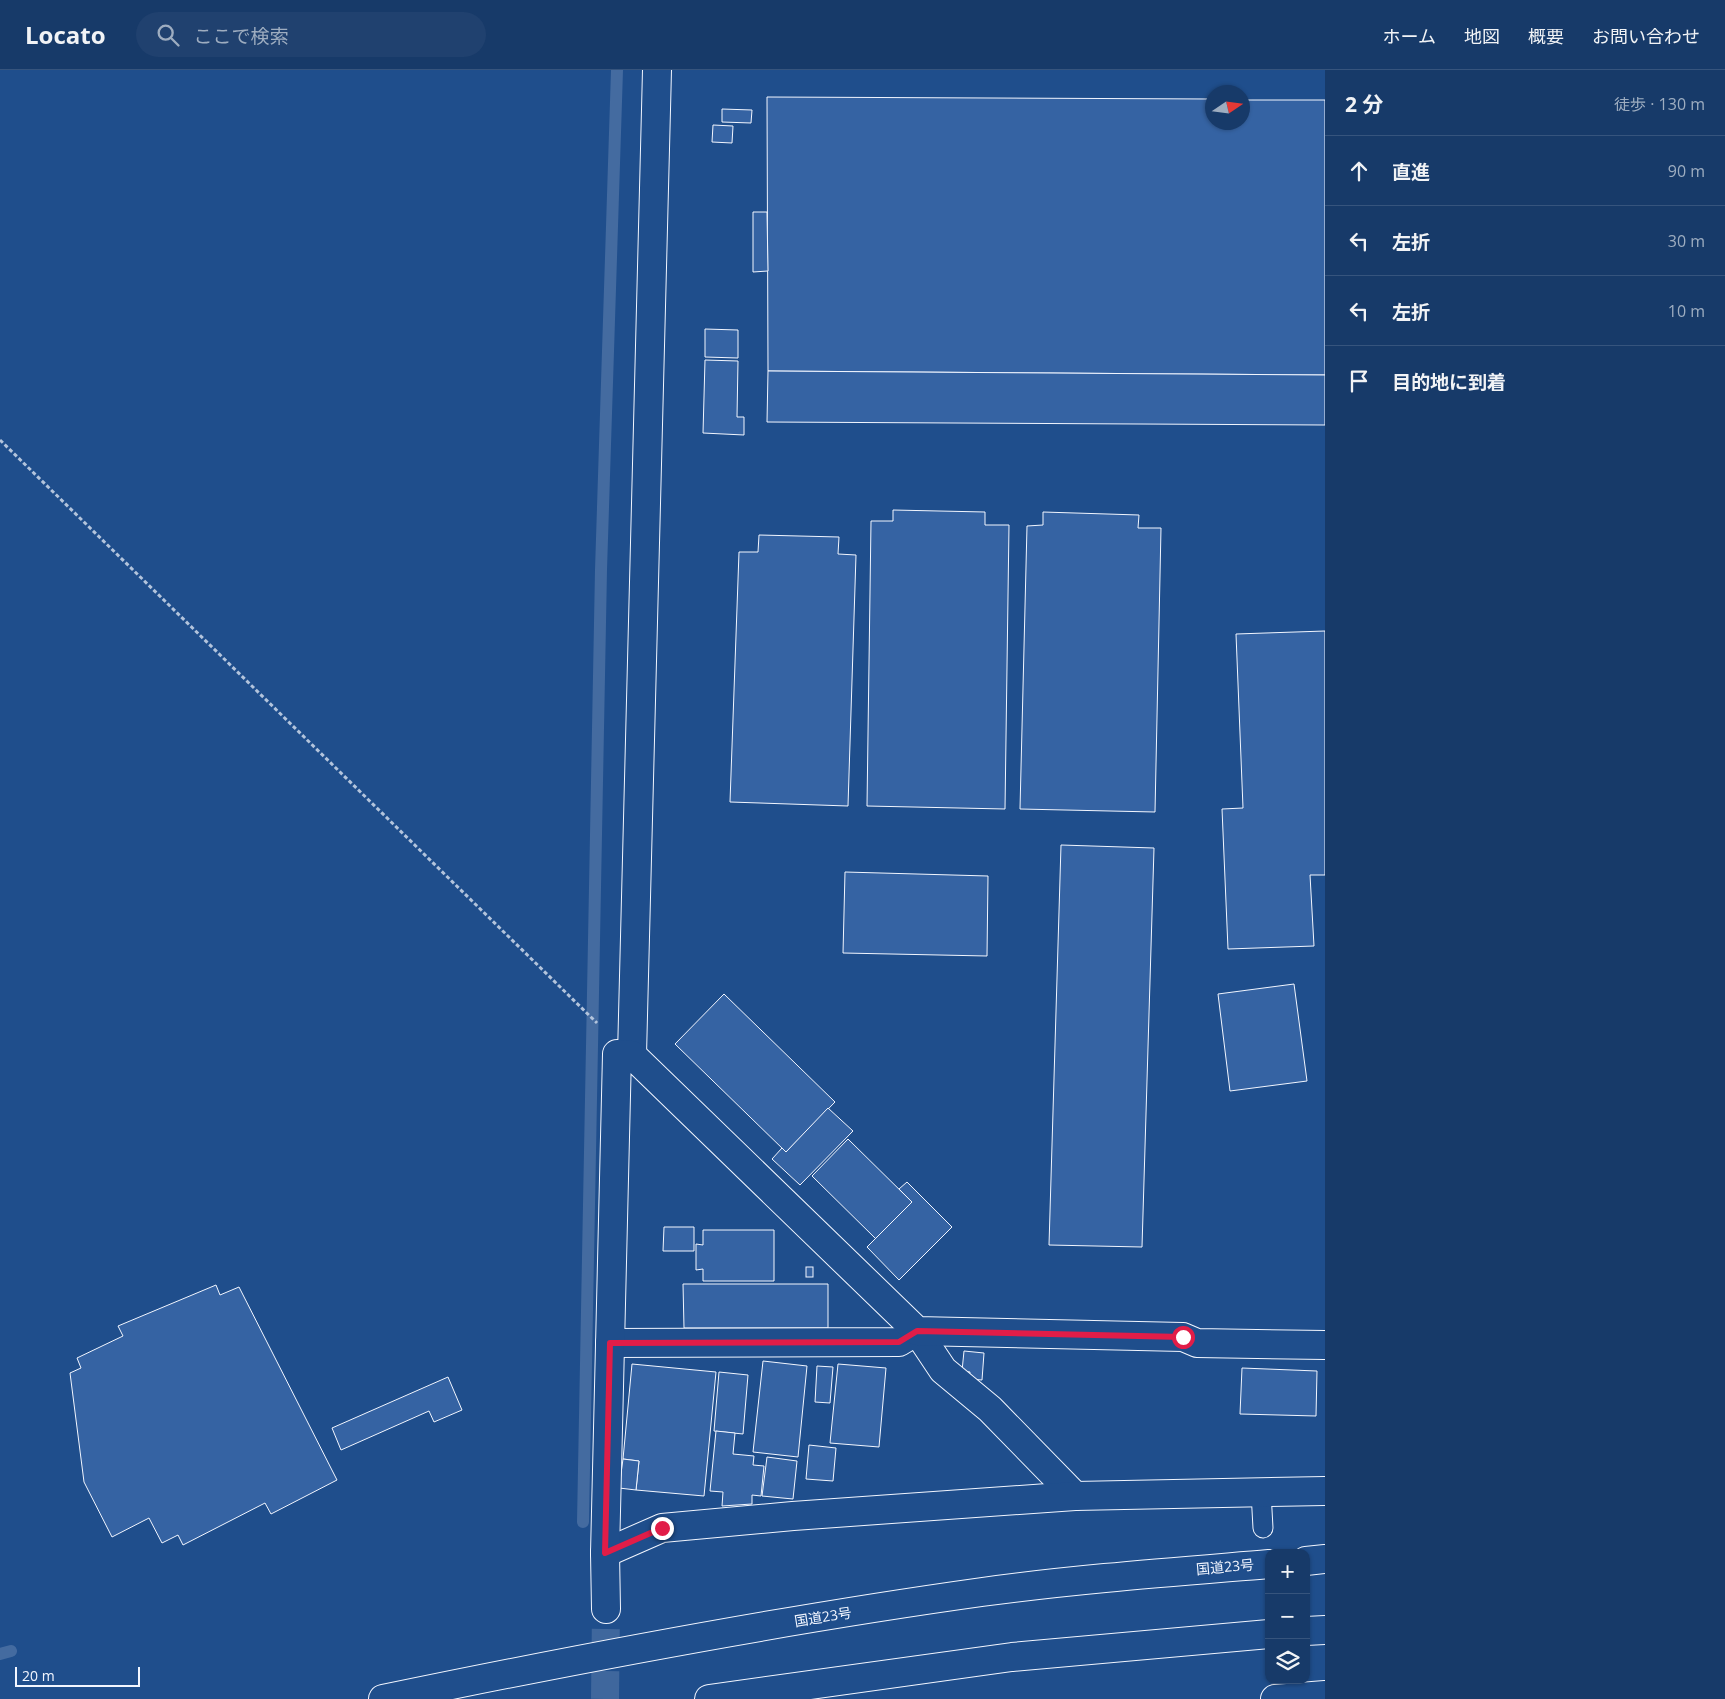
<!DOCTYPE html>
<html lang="ja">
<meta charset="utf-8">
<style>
:root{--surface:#173a69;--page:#20416f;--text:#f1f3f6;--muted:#9eadc0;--line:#36547d}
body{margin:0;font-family:"Open Sans","Noto Sans JP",sans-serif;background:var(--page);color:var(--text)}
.controls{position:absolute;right:15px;bottom:15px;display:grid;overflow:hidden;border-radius:10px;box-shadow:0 1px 4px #0004}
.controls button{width:45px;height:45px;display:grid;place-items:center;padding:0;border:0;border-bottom:1px solid var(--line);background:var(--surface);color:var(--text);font:25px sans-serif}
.compass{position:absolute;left:1205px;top:15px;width:45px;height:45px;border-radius:50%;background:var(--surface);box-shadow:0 1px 4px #0004;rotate:77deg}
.scale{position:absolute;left:15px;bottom:12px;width:125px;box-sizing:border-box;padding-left:5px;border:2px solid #f2f6ff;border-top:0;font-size:14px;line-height:18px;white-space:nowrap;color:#f2f6ff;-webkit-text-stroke:4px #1f4e8c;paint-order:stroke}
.stop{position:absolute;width:15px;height:15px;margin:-11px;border:4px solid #e11d48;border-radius:50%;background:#fff}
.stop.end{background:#e11d48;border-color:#fff;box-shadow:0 1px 5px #0008}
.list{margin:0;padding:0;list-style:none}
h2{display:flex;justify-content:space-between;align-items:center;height:65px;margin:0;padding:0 20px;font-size:21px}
h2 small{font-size:16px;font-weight:400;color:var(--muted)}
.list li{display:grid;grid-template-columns:32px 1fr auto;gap:15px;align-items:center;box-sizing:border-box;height:70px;padding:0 20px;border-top:1px solid var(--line)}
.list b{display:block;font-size:19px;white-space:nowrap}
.list em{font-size:16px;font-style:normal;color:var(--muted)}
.icon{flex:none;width:28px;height:28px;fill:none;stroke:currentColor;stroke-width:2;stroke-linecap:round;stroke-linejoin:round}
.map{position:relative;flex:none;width:1325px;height:1629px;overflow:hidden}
header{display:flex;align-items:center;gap:30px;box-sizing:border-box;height:70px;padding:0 25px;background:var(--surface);border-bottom:1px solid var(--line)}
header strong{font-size:24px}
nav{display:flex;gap:28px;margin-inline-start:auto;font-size:18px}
.search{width:350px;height:45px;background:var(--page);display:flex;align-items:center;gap:12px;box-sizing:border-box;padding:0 18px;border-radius:28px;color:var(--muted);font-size:19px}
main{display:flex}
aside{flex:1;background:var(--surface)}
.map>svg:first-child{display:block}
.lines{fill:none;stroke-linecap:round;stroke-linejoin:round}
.stream{stroke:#446ba0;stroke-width:12}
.building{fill:#3563a3;stroke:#f2f6ff}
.street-tunnel{stroke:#3f679d;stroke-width:28;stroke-dasharray:28 14;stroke-linecap:butt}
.lane-casing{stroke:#f2f6ff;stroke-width:21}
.street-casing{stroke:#f2f6ff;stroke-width:30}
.highway-casing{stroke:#f2f6ff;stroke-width:30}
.path{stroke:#b3c4dc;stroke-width:3;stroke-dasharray:4 2.5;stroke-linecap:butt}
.lane{stroke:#1f4e8c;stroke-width:19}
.street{stroke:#1f4e8c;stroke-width:28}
.highway{stroke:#1f4e8c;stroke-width:28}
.route{stroke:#e11d48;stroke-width:6}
.labels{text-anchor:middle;stroke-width:4;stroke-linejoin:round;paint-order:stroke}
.street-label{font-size:14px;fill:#f2f6ff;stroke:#1f4e8c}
</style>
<header>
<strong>Locato</strong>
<div class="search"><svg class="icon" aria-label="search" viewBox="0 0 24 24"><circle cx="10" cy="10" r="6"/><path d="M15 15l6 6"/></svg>ここで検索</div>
<nav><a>ホーム</a><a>地図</a><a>概要</a><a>お問い合わせ</a></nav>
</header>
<main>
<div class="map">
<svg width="1325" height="1629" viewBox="0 0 1325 1629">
<rect width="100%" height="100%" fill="#1f4e8c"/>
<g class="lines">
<g class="stream">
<polyline points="583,1452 601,500 617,0"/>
<polyline points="0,1584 11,1581"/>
</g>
</g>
<g class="building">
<polygon points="767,27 1212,29 1212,52 1242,52 1242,30 1325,30 1325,305 768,301"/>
<polygon points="722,39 752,40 751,53 722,52"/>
<polygon points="713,55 733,56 732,73 712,72"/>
<polygon points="753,142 767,142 768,201 753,202"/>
<polygon points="705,259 738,260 738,288 705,287"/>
<polygon points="705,290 738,291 737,347 744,347 744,365 703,363"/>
<polygon points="768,301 1325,305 1325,355 767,352"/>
<polygon points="893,440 985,442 985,455 1009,455 1005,739 867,736 871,451 893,451"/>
<polygon points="1043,442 1139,445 1138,458 1161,458 1155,742 1020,739 1027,456 1043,455"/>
<polygon points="759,465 839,467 838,484 856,485 848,736 730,732 739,482 758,482"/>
<polygon points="1325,561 1325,805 1310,805 1314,876 1228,879 1222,739 1243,738 1236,564"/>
<polygon points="1061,775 1154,778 1142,1177 1049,1175"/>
<polygon points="845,802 988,806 987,886 843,883"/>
<polygon points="1294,914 1307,1011 1230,1021 1218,924"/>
<polygon points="724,924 835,1032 786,1082 675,974"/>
<polygon points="828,1038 853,1061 800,1115 772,1089 782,1078 786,1082"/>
<polygon points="848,1069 912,1132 876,1169 812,1106"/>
<polygon points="907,1112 952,1157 899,1210 867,1177 912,1132 899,1119"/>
<polygon points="664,1157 694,1157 694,1181 663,1181"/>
<polygon points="703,1160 774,1160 774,1211 703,1211 703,1199 696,1200 696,1174 703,1175"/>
<rect x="806" y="1197" width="7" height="10"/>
<polygon points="683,1214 828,1214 828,1258 684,1258"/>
<polygon points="216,1215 220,1225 239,1217 337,1410 271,1444 265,1433 183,1475 178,1465 162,1473 149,1448 112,1467 84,1412 70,1303 81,1298 77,1288 123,1266 118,1256"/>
<polygon points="964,1281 984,1283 982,1310 969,1309 970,1302 962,1301"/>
<polygon points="763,1291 807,1296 798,1387 753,1382"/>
<polygon points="632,1294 716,1302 704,1426 636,1420 639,1391 623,1389"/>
<polygon points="838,1294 886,1298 879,1377 830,1373"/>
<polygon points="817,1296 833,1297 830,1333 815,1332"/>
<polygon points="1242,1298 1317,1301 1316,1346 1240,1344"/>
<polygon points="719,1302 748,1305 743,1364 714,1361"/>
<polygon points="448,1307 462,1340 434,1352 429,1341 341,1380 332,1358"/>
<polygon points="716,1361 735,1363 733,1384 754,1386 753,1395 764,1396 761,1426 752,1425 752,1434 722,1436 723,1422 710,1421"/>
<polygon points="809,1375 836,1378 833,1411 806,1409"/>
<polygon points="767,1387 797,1391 793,1429 762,1426"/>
<polygon points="623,1389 639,1391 636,1420 619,1418"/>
</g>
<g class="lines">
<polyline class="street-tunnel" points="605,1629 606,1539"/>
<g class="lane-casing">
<polyline id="lane" points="1261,1422 1263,1458"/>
</g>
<g class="street-casing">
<g id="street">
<polyline points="632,985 657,0"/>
<polyline points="610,1273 899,1272 917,1261 943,1300 990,1339 1075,1426"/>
<polyline points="605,1483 662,1458 793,1446 1075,1426 1325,1421"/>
<polyline points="606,1539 605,1483 617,984 632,985 917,1261 1183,1267 1197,1273 1325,1275"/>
<polyline points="1275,1629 1325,1625"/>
</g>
</g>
<g class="highway-casing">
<g id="highway">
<polyline points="1306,1491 1325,1489"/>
<polyline points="1306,1561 1325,1560"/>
<path d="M383,1629C581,1588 781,1550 982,1522C1077,1509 1173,1502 1269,1494"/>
<polyline points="709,1629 1012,1587 1269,1564"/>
</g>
</g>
<polyline class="path" points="0,370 597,953"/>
<use href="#lane" class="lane"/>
<use href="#street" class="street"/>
<use href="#highway" class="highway"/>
</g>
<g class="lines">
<polyline class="route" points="662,1458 605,1483 610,1273 899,1272 917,1261 1183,1267"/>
</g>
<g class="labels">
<g class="street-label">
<text transform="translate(1225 1497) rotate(-5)" y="5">国道23号</text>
<text transform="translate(823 1547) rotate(-9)" y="5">国道23号</text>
</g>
</g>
</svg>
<div class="controls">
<button>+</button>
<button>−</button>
<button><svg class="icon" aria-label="layers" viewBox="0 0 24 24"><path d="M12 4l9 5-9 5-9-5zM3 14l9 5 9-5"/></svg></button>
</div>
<svg class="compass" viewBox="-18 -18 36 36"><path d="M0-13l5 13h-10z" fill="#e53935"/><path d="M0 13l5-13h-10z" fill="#9eadc0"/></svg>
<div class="scale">20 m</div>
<div class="stop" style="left:1183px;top:1267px"></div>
<div class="stop end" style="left:662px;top:1458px"></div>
</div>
<aside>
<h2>2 分<small>徒歩 · 130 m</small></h2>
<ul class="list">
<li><svg class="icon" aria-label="ahead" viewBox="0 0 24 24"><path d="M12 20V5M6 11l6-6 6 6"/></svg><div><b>直進</b></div><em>90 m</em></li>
<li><svg class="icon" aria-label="left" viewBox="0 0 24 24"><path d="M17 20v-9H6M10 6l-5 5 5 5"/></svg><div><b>左折</b></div><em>30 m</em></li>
<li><svg class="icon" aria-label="left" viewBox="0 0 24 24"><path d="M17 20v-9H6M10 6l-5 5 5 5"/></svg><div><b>左折</b></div><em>10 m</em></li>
<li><svg class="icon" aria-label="arrive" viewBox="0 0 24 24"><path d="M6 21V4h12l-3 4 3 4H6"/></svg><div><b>目的地に到着</b></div></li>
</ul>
</aside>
</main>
